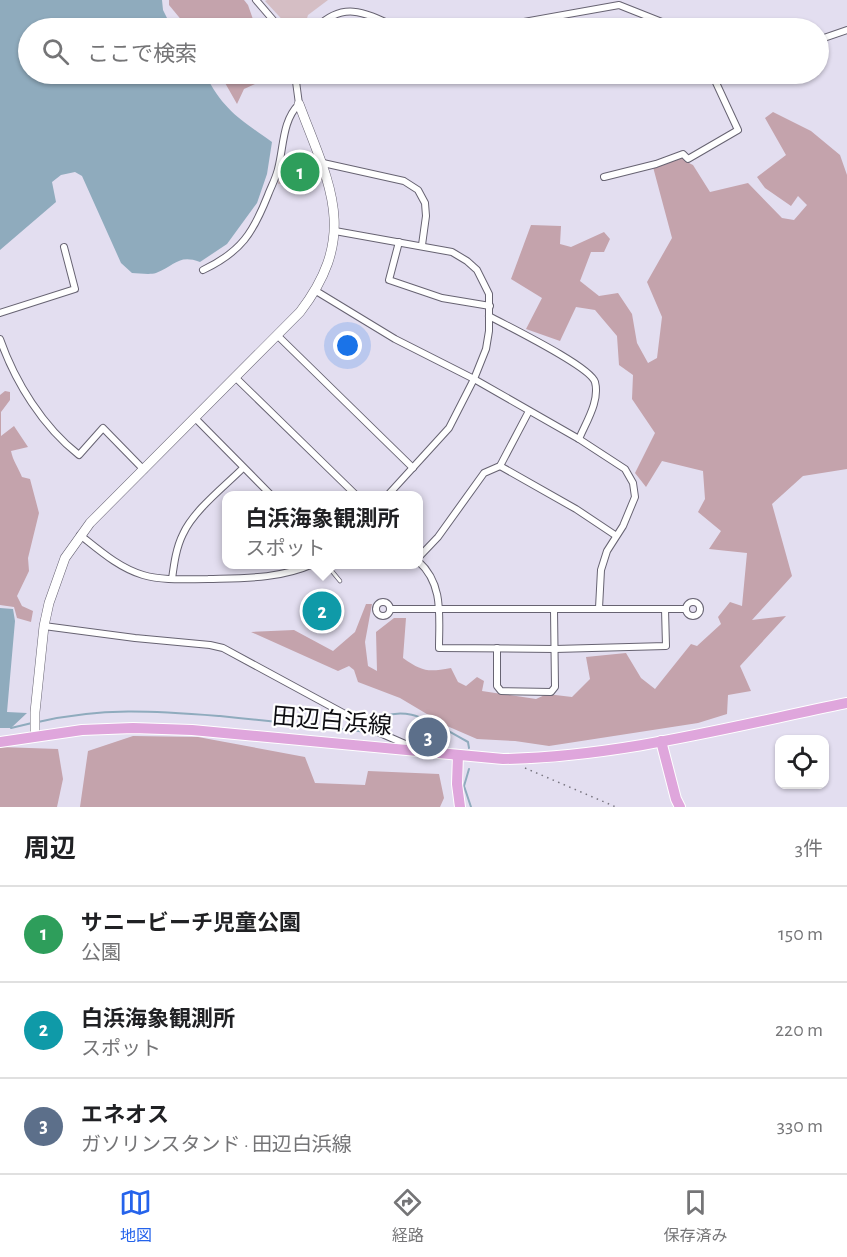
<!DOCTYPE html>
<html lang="ja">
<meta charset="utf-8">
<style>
:root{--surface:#fff;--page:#f2f2f2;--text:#202124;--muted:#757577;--line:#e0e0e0;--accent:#2563eb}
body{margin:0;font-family:"Alegreya Sans","Noto Sans JP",sans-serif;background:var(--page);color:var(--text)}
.controls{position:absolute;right:18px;bottom:18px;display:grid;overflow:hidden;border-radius:12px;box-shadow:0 2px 4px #0004}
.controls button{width:54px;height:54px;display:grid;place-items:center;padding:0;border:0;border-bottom:2px solid var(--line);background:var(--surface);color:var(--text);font:30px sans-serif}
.you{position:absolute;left:348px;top:346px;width:21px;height:21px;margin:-15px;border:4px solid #fff;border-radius:50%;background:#1a73e8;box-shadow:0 0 0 9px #1a73e833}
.badge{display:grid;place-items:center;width:39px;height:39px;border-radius:50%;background:var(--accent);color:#fff;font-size:20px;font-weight:700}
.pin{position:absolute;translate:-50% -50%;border:3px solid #fff;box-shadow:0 2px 6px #0006}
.popup{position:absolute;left:222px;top:491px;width:201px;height:78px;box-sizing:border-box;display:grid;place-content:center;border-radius:12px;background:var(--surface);filter:drop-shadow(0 2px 4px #0005);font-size:20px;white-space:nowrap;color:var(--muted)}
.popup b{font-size:22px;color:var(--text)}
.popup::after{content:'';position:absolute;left:50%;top:100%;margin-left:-12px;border:12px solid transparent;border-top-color:var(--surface)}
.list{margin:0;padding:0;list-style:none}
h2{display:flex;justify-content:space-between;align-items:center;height:78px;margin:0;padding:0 24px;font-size:26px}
h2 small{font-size:20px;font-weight:400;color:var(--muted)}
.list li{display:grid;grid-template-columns:39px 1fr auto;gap:18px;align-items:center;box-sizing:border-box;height:96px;padding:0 24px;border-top:2px solid var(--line)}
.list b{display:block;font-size:22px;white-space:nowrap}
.list p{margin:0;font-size:20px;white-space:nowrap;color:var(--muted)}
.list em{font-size:20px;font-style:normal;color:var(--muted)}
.icon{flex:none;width:33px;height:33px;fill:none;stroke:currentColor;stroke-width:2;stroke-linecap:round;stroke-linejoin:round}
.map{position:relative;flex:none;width:847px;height:807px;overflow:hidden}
.search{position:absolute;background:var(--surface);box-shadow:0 2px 4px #0004;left:18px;right:18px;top:18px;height:66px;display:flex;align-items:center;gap:15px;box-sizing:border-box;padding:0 21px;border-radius:33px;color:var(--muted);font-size:22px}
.sheet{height:366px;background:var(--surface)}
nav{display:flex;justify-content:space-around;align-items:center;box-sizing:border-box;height:84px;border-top:2px solid var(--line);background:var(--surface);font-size:16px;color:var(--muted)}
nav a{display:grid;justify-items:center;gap:3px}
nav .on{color:var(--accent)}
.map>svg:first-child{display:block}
.green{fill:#d5bec4}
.forest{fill:#c4a3ac}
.water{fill:#8fabbd}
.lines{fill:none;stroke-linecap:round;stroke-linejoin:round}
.stream{stroke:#8fabbd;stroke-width:2}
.lane-casing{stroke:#676372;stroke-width:4.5}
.street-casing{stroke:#676372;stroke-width:8}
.secondary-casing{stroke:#676372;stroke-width:10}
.primary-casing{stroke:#fff;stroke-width:12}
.path{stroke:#77747f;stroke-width:1.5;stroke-dasharray:1.5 4.5;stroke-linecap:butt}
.lane{stroke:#fff;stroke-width:3}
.street{stroke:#fff;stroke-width:6}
.secondary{stroke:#fff;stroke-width:9}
.primary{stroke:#dfa6dc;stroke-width:10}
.labels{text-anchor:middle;stroke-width:4.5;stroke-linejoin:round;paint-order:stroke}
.street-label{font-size:24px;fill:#0e0d12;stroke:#fff}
</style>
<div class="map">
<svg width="847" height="807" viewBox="0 0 847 807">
<rect width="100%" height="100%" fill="#e3def0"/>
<g class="green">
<polygon points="267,0 328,0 308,15 304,28 290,28 265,1"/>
<polygon points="312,153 323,180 278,184 282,161"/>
</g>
<g class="forest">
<polygon points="169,0 244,0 248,5 256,28 188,28 169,5"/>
<polygon points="220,74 262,74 255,84 244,89 237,104"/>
<path d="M773,112L811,131L840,155L847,175V469L803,476L772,504L792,576L752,620L786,616L740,666L751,691L728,695L727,714L698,723L549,746L515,741L477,739L447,726L400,698L358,682L354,670L349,666L338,671L251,632L294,630L333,651L355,632L366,604H372L365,642L368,666L377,671L376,632L394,618H406L403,658C423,672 428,672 451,668L458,682L466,686L477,677L484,681L482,691L536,699L547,694L572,697L590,679L586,657L626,653L641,678L655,689L691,644L697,646L721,624L718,617L730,602L742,606L747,553L709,549L721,531L698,512L705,499L703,471L662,461L646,487L635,473L655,433L632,399L633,375L619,365L617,336L595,310L576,307L560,341L526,329L542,298L511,279L531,225L561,226L560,244L571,247L604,232L610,239L604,252H591L580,281L599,296L618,293L632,314L637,343L648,363L657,358L662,317L647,282L672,238L653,167L683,156L687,162L693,165L710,192L748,183L782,218L794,220L807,205L798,196L791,206L765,188L757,177L786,155L765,118Z"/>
<path d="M5,391L10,392V400L1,412V436L14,426L28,447L11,451C13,461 18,467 22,477L30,479L39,513L28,558L29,571L17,596L22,606L33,611L31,622L17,618L14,607L0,605V395Z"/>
<polygon points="133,736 198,737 305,757 315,783 365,785 368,771 439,774 444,798 440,807 80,807 88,751"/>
<polygon points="0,747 58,749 63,779 57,807 0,807"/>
</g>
<g class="water">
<path d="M0,0H162L163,10L172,28H28V74H205C224,111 240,119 272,142L267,174L257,203L227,244L200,262C178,254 175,266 156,273C149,275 139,273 132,273L121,263L82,176L75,172L61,175L52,182L56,202L0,250Z"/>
<polygon points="0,608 13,609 15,621 7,712 27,713 11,728 0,728"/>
</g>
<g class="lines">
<g class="stream">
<path d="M38,722C103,707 154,711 220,716C269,721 317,726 366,732L368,730"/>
<path d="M372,726C400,696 439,727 468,742L469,748"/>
<polyline points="11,728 32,723"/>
<polyline points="469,769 464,786 471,807"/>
</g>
<g class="lane-casing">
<polyline id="lane" points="326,564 340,581"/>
</g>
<g class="street-casing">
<g id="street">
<polyline points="256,0 280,28"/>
<path d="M316,28C344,0 366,13 398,28"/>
<polyline points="490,28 619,5 677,28"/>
<polyline points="818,40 847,30"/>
<polyline points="323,163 404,181 418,190 425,203 426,216 422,245"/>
<polyline points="604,177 656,164 683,154 688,159 738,130 712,74"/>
<polyline points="335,231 452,252 467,261 477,270 489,294 489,331 486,349 474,379 449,428 387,496"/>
<polyline points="399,242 389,280 442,298 490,306"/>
<path d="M203,270C241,252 253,233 268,195C271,187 276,178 278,169C284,146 282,121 299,104L295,74"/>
<polyline points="316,291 395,339 474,379 579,439 625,469 633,483 635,497 623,526 607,551 601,570 599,608"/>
<polyline points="0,313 75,289 64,247"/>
<path d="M489,316C507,326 590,366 595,382C600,401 586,422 579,439"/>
<polyline points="278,336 413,468"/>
<path d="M0,339C15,382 43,427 79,455L103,428L144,470"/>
<polyline points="236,378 357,496"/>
<polyline points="195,418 272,496"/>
<polyline points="500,466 576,509 615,535"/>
<path d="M80,535C99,550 119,568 143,575C164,581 186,579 208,579C244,578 279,579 313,564"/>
<polyline points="418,558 438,537 484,473 500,466 529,411"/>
<path d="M418,561C444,584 439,616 439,648L555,649L666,646L665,609"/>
<path d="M172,579C174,564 176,548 183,534C194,510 224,487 243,468"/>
<circle cx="383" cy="609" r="7"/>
<circle cx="693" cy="609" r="7"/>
<polyline points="390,609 686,609"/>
<polyline points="44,626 135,638 210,645 223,648 380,733 412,747"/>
<polyline points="497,648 497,686 501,691 551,692 555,687 554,610"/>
</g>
</g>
<g class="secondary-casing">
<path id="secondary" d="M35,737V712L44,626L49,603L65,558L90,523L300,312C360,234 329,184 299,104"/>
</g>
<g class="primary-casing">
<g id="primary">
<polyline points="661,741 676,799 680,807"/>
<path d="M0,742L82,730L133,728L192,730L503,759C619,757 734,726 847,703"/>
<polyline points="458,755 457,784 460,807"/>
</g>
</g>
<polyline class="path" points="525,768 616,807"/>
<use href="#lane" class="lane"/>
<use href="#street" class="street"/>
<use href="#secondary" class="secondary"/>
<use href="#primary" class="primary"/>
</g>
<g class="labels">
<g class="street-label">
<text transform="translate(332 721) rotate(5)" y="8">田辺白浜線</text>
</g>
</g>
</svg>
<div class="controls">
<button><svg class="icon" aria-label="locate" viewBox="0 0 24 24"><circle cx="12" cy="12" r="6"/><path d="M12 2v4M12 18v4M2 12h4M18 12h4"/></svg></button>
</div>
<div class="you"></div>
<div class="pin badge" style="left:300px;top:172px;background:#2e9e5b">1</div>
<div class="pin badge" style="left:322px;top:611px;background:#0f9aa8">2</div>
<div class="popup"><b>白浜海象観測所</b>スポット</div>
<div class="pin badge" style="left:428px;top:737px;background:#5c6f8a">3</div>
<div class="search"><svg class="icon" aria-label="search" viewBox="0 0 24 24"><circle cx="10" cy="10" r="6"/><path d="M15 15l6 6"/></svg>ここで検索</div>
</div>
<section class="sheet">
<h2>周辺<small>3件</small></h2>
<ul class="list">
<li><span class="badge" style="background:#2e9e5b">1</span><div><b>サニービーチ児童公園</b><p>公園</p></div><em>150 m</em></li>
<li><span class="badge" style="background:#0f9aa8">2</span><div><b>白浜海象観測所</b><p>スポット</p></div><em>220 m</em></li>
<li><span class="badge" style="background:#5c6f8a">3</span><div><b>エネオス</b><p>ガソリンスタンド · 田辺白浜線</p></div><em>330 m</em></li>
</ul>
</section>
<nav>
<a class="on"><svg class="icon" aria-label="map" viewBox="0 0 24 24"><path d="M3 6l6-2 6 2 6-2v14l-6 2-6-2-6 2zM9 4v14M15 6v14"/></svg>地図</a>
<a><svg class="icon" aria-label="directions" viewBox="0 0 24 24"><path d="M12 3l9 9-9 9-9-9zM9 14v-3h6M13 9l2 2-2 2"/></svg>経路</a>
<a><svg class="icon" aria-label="saved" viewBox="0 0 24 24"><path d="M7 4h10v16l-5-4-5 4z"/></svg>保存済み</a>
</nav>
